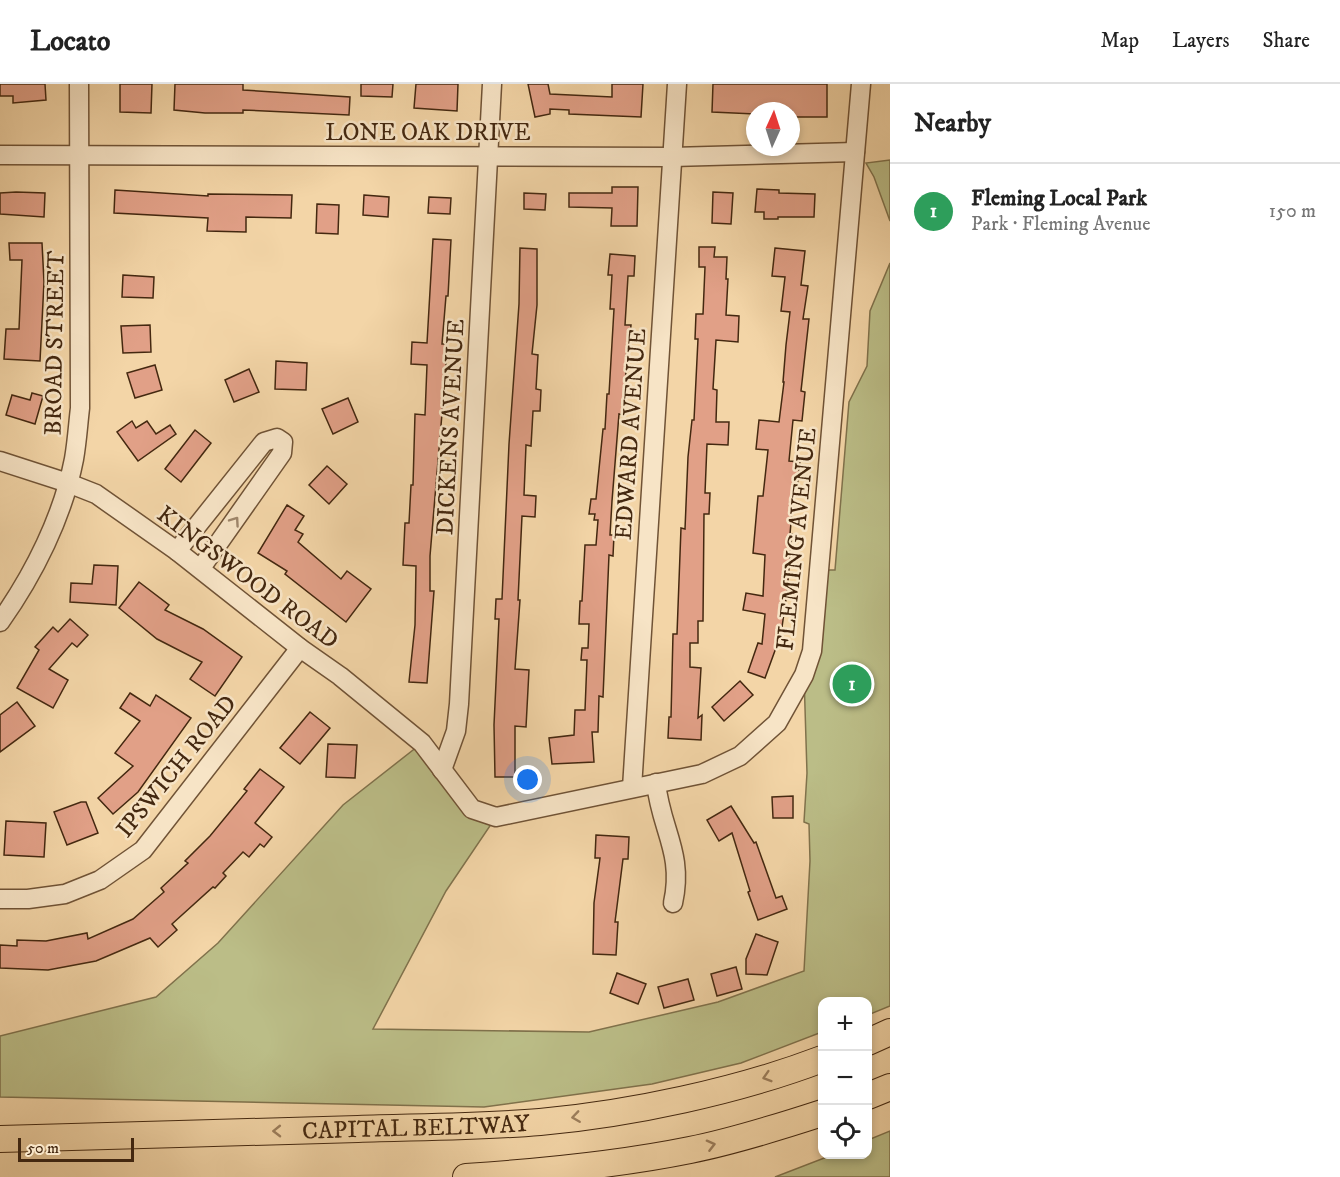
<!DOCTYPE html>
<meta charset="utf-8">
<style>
:root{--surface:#fff;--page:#f2f2f2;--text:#222;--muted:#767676;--line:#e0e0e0;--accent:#b45309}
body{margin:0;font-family:"IM FELL DW Pica",serif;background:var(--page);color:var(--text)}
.controls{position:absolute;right:18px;bottom:18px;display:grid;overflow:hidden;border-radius:12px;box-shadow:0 3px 9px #0003}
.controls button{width:54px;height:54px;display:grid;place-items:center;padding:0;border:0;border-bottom:2px solid var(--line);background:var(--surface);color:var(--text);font:30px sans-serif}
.compass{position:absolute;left:746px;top:18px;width:54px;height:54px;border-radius:50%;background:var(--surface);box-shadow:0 3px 9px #0003;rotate:3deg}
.scale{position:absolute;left:18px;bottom:15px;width:116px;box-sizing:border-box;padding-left:6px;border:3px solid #442810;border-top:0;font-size:16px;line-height:21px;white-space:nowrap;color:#442810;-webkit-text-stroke:4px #f7e4c6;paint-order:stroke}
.you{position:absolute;left:528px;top:696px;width:21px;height:21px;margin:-15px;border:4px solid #fff;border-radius:50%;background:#1a73e8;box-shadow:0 0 0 9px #1a73e833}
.badge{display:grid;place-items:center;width:39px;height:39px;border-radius:50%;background:var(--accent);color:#fff;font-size:20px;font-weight:700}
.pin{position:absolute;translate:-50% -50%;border:3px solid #fff;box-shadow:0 2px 6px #0006}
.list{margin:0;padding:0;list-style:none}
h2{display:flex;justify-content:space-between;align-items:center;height:78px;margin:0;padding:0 24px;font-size:26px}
h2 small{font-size:20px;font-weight:400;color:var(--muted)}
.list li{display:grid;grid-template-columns:39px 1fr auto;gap:18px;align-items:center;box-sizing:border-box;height:96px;padding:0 24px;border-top:2px solid var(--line)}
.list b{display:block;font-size:22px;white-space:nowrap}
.list p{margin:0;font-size:20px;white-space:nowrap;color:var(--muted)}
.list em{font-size:20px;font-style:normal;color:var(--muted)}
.icon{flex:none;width:33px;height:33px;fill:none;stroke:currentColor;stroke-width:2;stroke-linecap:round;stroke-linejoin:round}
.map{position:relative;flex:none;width:890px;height:1093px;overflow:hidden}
header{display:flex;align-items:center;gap:36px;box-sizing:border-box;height:84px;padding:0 30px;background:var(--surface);border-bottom:2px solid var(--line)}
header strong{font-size:28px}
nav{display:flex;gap:33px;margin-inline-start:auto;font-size:21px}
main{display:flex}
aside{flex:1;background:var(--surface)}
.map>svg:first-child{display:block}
.green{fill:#bbbd87;stroke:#80724c;stroke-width:1.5}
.building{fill:#e1a087;stroke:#442810;stroke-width:1.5}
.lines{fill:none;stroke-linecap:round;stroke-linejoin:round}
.minor-casing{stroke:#705336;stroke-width:21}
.highway-casing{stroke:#442810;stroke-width:28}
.minor{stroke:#f7e4c6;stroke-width:18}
.highway{stroke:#f3d5a7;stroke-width:26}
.oneway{stroke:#9e866b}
.oneway2{stroke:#9c7e5c}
.labels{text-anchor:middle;stroke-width:5;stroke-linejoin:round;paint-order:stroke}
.street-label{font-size:24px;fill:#442810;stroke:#f7e4c6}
</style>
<header>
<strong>Locato</strong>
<nav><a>Map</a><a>Layers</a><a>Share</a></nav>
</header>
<main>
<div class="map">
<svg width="890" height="1093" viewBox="0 0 890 1093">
<rect width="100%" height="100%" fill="#f3d5a7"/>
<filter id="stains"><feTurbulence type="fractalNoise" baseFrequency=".00333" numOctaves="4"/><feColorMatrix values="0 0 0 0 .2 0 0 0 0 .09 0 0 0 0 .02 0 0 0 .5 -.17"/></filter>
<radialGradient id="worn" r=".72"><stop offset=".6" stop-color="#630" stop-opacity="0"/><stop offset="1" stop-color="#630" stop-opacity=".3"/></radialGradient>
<g class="green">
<polygon points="890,76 890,137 874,93 866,79"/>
<polygon points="890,179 890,922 868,931 868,918 822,918 822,948 741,979 652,1000 484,1023 0,1013 0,952 156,913 218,859 343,721 422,659 472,725 496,733 446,807 373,945 589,948 718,918 804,887 810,777 809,740 804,738 807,689 804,591 824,486 835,486 849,318 867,282 870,227"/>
<polygon points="890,1047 890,1093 775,1093 832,1071 868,1070 868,1056"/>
</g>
<g class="building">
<polygon points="0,0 45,0 46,16 13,19 13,12 0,12"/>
<polygon points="120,0 152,0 151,29 120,28"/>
<polygon points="175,0 243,0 243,6 350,13 349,31 243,26 243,29 205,29 174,26"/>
<polygon points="361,0 393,0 392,13 361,12"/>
<polygon points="416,0 458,0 457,27 414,24"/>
<polygon points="528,0 548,0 550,10 612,13 612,0 643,0 641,33 569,30 569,26 550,25 550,30 535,33"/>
<polygon points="713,0 827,0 827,33 792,33 792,27 755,27 755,30 712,28"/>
<polygon points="612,103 638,103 637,142 611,142 612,124 569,123 569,109 612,109"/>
<polygon points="757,105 779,106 779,109 815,110 814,133 778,133 778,135 764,135 764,128 755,128"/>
<polygon points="115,106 208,112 208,110 292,111 291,134 246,133 246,148 207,147 208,134 114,129"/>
<polygon points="16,108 45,109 44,133 0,130 0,109"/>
<polygon points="713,108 733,109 731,140 712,139"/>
<polygon points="524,109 546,110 545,126 524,125"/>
<polygon points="364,111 389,113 388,133 363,131"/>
<polygon points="429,113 451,114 450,130 428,129"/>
<polygon points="317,120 339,121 338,150 316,149"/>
<polygon points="433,155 451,156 448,212 446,212 442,260 447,260 446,282 430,472 430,507 434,507 427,599 409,598 415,541 416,482 403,481 405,439 409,439 411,401 413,401 415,330 425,331 427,281 411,280 412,258 427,259"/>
<polygon points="9,159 42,159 44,198 40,277 4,275 6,245 19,245 22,176 10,176"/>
<polygon points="699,163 715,163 714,173 727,173 726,195 728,195 726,231 739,232 738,258 716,256 713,305 717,306 716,338 729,338 728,361 707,360 705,409 710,409 709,430 704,430 703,537 698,537 698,559 690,559 690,583 701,584 698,634 702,631 701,656 668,654 669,633 671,633 673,550 677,550 681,444 685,445 688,373 692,336 694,336 698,255 695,255 696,230 703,230 705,183 699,183"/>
<polygon points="520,164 537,165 537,221 532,270 538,271 536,305 541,306 540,327 533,327 531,362 526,361 524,411 536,412 535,433 522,432 518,516 520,516 515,585 529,586 526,643 515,642 515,693 495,693 494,641 499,535 495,535 496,515 502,515 509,360 519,220"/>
<polygon points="775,164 805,167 801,201 808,202 803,235 809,235 801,307 805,308 802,337 793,336 789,377 800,378 797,404 794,404 790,450 792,450 787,508 781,550 765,594 748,588 758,559 762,560 765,530 743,526 746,509 763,512 765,471 753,469 758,412 763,412 768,366 756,365 759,336 779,338 784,298 783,298 786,261 790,228 781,227 785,193 772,192"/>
<polygon points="610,170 635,172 634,192 628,192 625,241 631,241 629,262 627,261 624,331 619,330 612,417 610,451 614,451 613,472 609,471 603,613 599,612 598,648 592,648 594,678 552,680 549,654 574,651 575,626 585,626 587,576 581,576 582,564 588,564 589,540 579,540 580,517 582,517 585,461 596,461 598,436 594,436 595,430 589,430 591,415 596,415 603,345 605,345 607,310 609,310 614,225 610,225 612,191 608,191"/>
<polygon points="123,191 154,193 153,214 122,213"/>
<polygon points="150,241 151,268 123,269 121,242"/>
<polygon points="276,277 307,279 306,306 275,305"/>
<polygon points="155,281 162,306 135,314 127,289"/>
<polygon points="249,285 259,308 234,318 225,296"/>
<polygon points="32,309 43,312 35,340 6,331 12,311 30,316"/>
<polygon points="348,314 358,338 333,350 322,325"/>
<polygon points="132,337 136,344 147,337 156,350 170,341 176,350 138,377 117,348"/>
<polygon points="195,346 211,359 181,398 165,385"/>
<polygon points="327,382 347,400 329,420 309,401"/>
<polygon points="287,421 304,432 295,446 303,450 298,458 341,495 347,487 371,505 346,538 285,490 287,487 258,469"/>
<polygon points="94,481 118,482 116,521 70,518 71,499 92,500"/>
<polygon points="139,498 169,521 165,526 203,545 242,573 215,612 190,595 202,578 157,555 119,524"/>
<polygon points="70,535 88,551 77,563 72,559 49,585 68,596 53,624 17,604 39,566 35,563 53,543 58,548"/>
<polygon points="740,597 753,611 724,637 712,623"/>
<polygon points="130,609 150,622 156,611 191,634 138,708 113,730 98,714 133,682 115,669 140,637 120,624"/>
<polygon points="17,618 35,642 0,668 0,631"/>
<polygon points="310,628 330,644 300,680 280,664"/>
<polygon points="328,660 357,661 355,694 326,693"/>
<polygon points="260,685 284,703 255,739 272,753 264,763 260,760 249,773 243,768 223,789 226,792 215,804 213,803 172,840 177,846 158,863 150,854 96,877 48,886 0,884 0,861 17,862 17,856 46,857 87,849 88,855 133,835 164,808 161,804 188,779 185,777 210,752 247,707 244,705"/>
<polygon points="793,712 793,734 773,734 772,713"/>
<polygon points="81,718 86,718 98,749 67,761 54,728"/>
<polygon points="731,722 754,759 756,758 776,814 782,812 787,825 758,836 748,808 750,807 732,749 719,757 707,736"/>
<polygon points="6,737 46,739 44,773 4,771"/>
<polygon points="596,751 629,753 628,775 623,775 615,838 618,838 616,871 593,870 594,819 600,774 595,774"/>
<polygon points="756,850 778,858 767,891 746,890 746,875"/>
<polygon points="736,883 742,905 717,912 711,890"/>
<polygon points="617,889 646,900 638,920 610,909"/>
<polygon points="688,895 694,916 664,924 658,903"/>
</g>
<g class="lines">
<g class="minor-casing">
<g id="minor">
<polyline points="0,71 672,73 855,68"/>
<polyline points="0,377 68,399 96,410 177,467 300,564 340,592 422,659 472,725 496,733 702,690 740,672 777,639 804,591 812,567 861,0"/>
<polyline points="177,467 264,358 277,354 283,358 282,369 201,484"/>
<path d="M0,538C34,490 63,432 74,375C77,358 78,341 80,324L79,0"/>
<polyline points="442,686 456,647 459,620 492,0"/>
<path d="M656,699C661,746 684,769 673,819"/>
<polyline points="632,704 677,0"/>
<polyline points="0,815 28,815 65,810 100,796 143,766 300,564"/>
</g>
</g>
<g class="highway-casing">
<g id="highway">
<polyline points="868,958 890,948"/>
<polyline points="868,1012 890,1003"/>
<path id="s1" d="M0,1055C119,1051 239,1049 358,1045C419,1043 480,1043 540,1038C630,1030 738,1007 822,975"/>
<path d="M466,1093C541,1088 616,1081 690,1066C735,1057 779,1043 822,1029"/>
</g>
</g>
<use href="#minor" class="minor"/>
<use href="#highway" class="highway"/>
</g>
<defs><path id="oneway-chevron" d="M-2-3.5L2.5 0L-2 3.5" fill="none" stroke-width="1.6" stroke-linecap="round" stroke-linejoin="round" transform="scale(1.5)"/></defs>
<use class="oneway" href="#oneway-chevron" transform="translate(235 437) rotate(-55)"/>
<g class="oneway2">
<use href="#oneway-chevron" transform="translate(767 993) rotate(163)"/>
<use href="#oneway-chevron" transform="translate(576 1033) rotate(172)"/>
<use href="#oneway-chevron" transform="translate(277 1047) rotate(179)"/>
<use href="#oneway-chevron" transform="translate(711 1061) rotate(-14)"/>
</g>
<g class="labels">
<g class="street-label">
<text x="428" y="56">LONE OAK DRIVE</text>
<text transform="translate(54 259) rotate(-89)" y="8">BROAD STREET</text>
<text transform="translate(450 343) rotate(-87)" y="8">DICKENS AVENUE</text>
<text transform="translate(630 350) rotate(-86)" y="8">EDWARD AVENUE</text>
<text transform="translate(796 455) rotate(-84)" y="8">FLEMING AVENUE</text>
<text transform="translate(248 493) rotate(37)" y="8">KINGSWOOD ROAD</text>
<text transform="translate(176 682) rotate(-51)" y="8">IPSWICH ROAD</text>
<text dy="8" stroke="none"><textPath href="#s1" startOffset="416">CAPITAL BELTWAY</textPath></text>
</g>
</g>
<rect width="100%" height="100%" filter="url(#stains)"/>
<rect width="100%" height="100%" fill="url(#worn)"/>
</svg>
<div class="controls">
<button>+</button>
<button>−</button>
<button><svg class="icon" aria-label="locate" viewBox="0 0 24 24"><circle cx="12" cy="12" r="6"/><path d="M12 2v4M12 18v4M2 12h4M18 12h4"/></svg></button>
</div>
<svg class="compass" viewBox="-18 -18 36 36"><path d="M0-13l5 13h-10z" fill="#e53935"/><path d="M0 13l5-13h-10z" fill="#767676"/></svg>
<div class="scale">50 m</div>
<div class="you"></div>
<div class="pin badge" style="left:852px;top:600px;background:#2e9e5b">1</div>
</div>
<aside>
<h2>Nearby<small></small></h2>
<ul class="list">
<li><span class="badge" style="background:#2e9e5b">1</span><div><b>Fleming Local Park</b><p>Park · Fleming Avenue</p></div><em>150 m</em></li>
</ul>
</aside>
</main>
